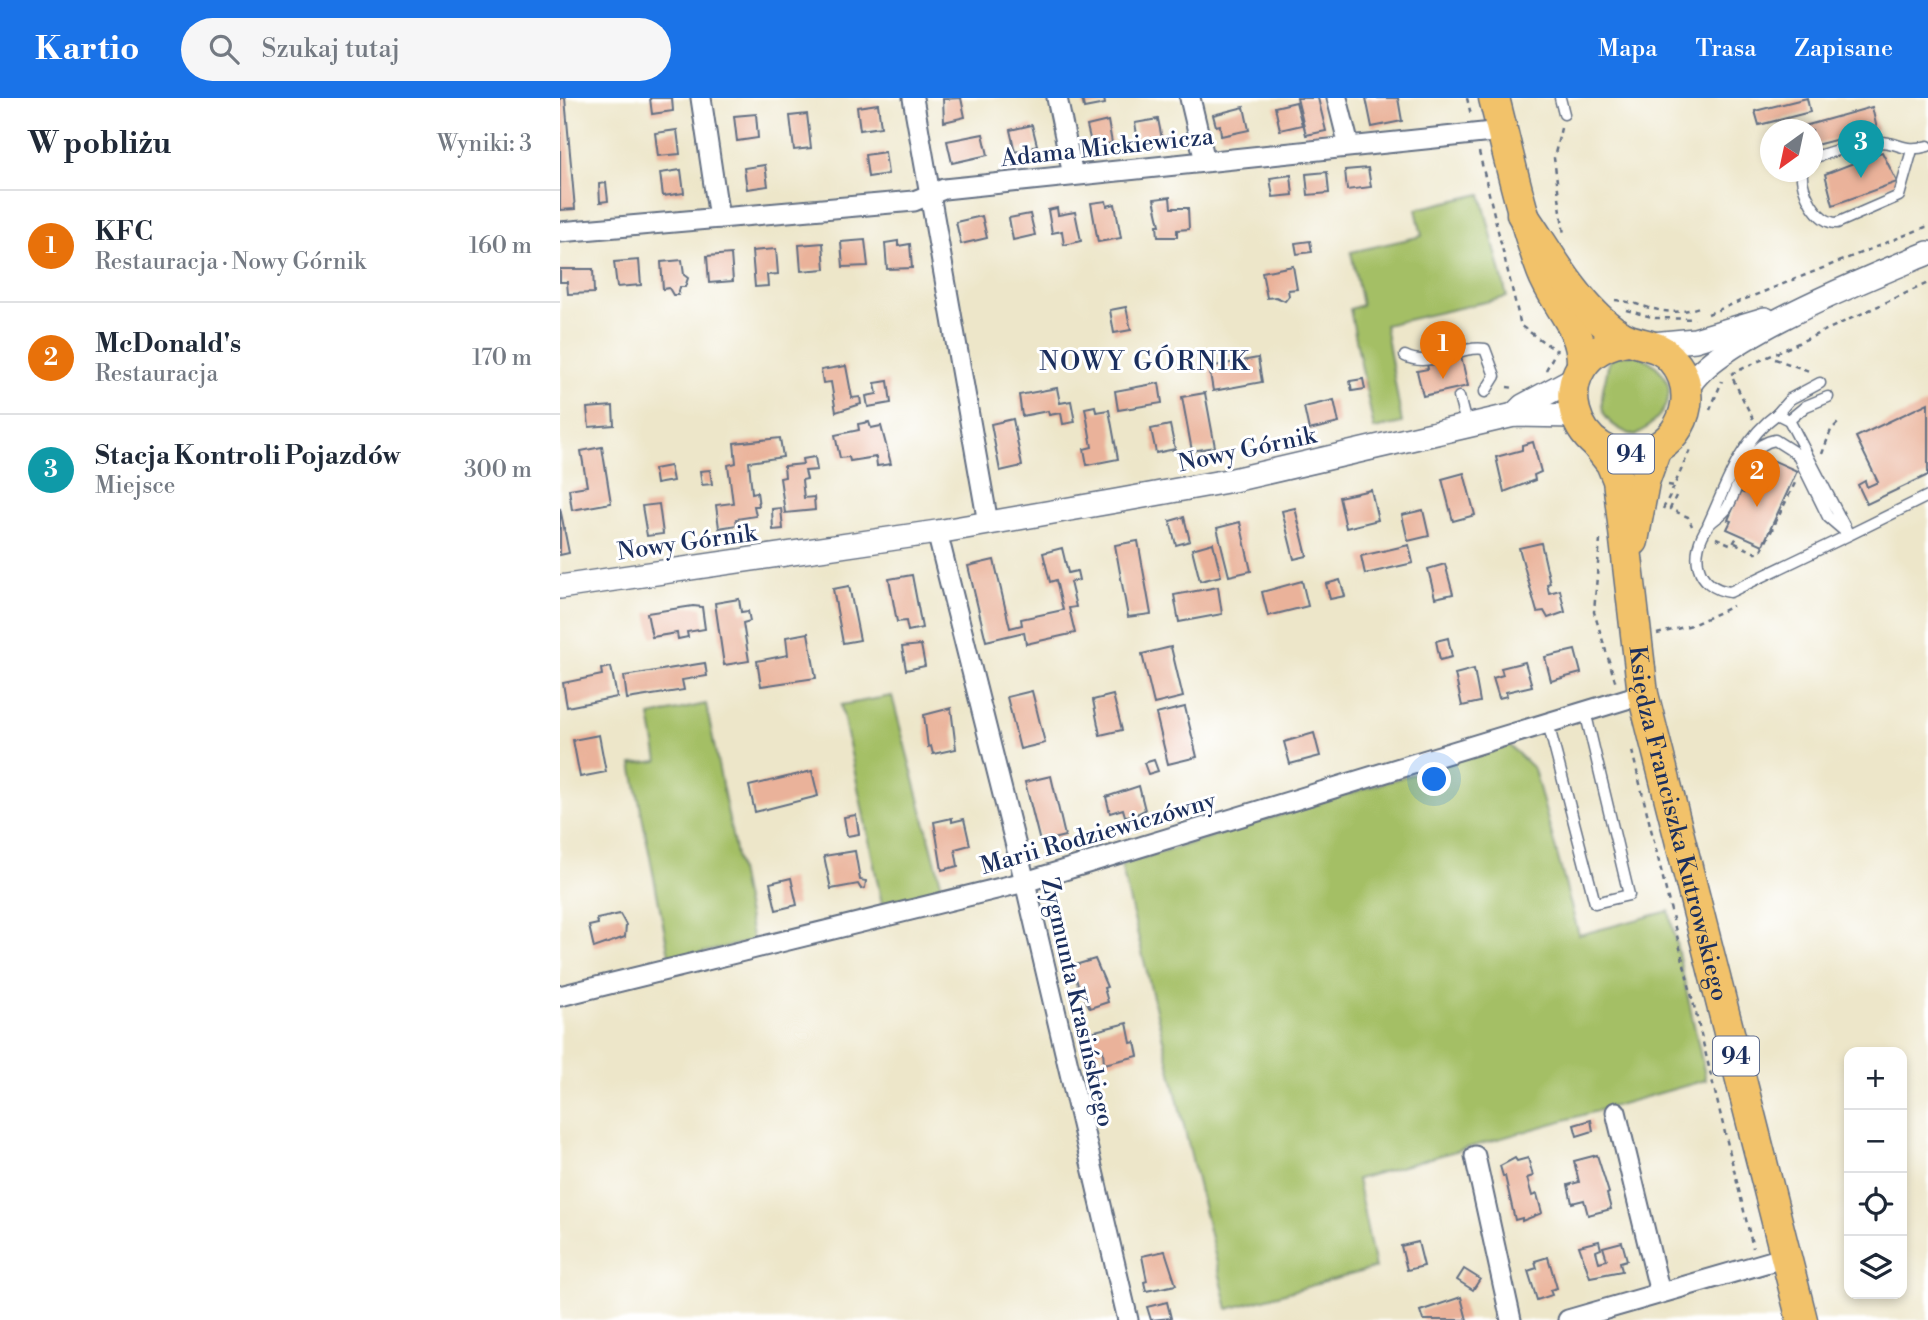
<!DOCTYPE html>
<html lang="pl">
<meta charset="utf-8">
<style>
:root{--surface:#fff;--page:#f6f6f7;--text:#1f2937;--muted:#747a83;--line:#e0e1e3;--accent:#1a73e8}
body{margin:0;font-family:"Libre Bodoni",serif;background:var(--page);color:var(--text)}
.controls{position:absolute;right:21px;bottom:21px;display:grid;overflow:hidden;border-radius:14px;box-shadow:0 4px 10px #0003}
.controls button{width:63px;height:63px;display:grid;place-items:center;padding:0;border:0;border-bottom:2px solid var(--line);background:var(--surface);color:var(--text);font:35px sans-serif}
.compass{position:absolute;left:1200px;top:21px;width:63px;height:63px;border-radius:50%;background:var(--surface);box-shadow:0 4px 10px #0003;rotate:213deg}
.you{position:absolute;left:875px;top:682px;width:24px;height:24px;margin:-18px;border:5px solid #fff;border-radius:50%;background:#1a73e8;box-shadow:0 0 0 10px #1a73e833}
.badge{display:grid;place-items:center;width:46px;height:46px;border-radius:50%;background:var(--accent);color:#fff;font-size:23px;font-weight:700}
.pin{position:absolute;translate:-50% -58px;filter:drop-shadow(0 2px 4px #0008)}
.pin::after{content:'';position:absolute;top:37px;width:24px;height:21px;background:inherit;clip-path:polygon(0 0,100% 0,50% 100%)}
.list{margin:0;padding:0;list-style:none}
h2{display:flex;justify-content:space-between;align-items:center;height:91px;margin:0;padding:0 28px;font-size:30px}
h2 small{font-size:23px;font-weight:400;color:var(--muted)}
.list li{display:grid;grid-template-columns:46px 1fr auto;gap:21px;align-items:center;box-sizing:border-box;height:112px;padding:0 28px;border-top:2px solid var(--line)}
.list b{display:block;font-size:26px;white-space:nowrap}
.list p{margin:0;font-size:23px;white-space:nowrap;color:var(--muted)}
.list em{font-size:23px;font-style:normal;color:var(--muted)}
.icon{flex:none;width:38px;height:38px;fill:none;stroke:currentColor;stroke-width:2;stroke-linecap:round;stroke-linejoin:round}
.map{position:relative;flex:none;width:1368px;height:1222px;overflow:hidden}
header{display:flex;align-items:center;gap:42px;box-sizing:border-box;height:98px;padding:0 35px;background:var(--accent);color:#fff}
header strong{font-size:33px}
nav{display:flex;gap:38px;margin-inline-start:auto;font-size:24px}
.search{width:490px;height:63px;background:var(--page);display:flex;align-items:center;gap:18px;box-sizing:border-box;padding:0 24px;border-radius:38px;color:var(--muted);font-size:26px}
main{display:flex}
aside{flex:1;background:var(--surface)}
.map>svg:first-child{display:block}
.green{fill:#a4bf65;stroke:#607762;stroke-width:2}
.building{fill:#eab29a}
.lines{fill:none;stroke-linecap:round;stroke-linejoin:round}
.service-casing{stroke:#646f83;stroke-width:13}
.minor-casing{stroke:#646f83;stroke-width:23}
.tertiary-casing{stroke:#646f83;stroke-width:26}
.primary-casing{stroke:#646f83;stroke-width:33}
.path{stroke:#646f83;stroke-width:2.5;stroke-dasharray:5 5;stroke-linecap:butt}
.service{stroke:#fff;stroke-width:10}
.minor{stroke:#fff;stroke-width:19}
.tertiary{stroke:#fff;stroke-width:23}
.primary{stroke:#f2c26a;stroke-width:30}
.labels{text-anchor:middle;stroke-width:6;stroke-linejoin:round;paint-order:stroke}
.shield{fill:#fff;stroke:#5f6d8e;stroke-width:2}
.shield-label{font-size:23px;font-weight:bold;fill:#1b2f5e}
.street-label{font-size:24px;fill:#1b2f5e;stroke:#fff}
.neighbourhood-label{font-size:26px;letter-spacing:2px;fill:#1b2f5e;stroke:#fff}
</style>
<header>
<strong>Kartio</strong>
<div class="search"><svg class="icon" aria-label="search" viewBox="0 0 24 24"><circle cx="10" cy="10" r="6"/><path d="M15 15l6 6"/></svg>Szukaj tutaj</div>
<nav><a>Mapa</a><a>Trasa</a><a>Zapisane</a></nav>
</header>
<main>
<aside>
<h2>W pobliżu<small>Wyniki: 3</small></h2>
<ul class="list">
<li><span class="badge" style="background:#e8710a">1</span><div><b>KFC</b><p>Restauracja · Nowy Górnik</p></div><em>160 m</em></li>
<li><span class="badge" style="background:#e8710a">2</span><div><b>McDonald's</b><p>Restauracja</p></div><em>170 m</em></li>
<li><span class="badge" style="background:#0f9aa8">3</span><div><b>Stacja Kontroli Pojazdów</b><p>Miejsce</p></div><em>300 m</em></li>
</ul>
</aside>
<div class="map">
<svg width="1368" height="1222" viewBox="0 0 1368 1222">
<rect width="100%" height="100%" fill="#fff"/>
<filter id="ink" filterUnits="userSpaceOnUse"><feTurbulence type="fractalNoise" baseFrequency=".0143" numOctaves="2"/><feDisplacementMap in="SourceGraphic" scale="14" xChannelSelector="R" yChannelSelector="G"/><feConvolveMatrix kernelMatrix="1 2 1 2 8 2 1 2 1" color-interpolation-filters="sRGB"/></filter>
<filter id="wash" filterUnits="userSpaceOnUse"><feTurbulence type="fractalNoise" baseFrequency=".00686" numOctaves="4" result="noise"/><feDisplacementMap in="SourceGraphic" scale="28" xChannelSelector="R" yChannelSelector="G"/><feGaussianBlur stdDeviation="1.57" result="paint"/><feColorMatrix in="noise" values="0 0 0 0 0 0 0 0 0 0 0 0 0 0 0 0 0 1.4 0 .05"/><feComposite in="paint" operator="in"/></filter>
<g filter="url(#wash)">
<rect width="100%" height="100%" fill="#ede6c9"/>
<g class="green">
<polygon points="921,96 947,199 825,227 842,325 814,331 790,211 802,207 791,154 862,138 856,111"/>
<path d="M1077,256C1125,280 1114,313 1075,338C1040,325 1037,311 1046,278C1048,271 1047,262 1055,258C1060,256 1071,257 1077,256Z"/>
<polygon points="332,598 384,796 323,811 281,607"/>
<polygon points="146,606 193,843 110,862 72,666 98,663 90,618"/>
<polygon points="948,646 974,671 1019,837 1109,813 1146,982 797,1081 815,1170 668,1211 561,767"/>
</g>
<g id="blocks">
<g class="building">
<polygon points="0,0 5,0 15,111 0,112"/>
<polygon points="90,0 112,0 113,13 92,16"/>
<polygon points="401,0 405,19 384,24 383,1"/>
<polygon points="522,0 544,0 545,6 524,10"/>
<polygon points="737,0 758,0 766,33 746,37"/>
<polygon points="806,0 838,0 842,23 812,29"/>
<polygon points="1247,0 1250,14 1199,27 1195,13"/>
<polygon points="736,4 742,27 720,32 715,9"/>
<polygon points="318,6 321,29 300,32 297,9"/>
<polygon points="684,9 689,32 661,38 660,27 656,28 653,17"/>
<polygon points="1312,9 1317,31 1252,48 1252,32 1230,32"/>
<polygon points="196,16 198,40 177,43 174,18"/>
<polygon points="247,16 251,50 234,52 230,18"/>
<polygon points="598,21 602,41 579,48 575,25"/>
<polygon points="548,23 552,45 532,49 527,28"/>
<polygon points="472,27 477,47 455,54 450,32"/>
<polygon points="117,32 120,56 98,58 95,35"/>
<polygon points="423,36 428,57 392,65 387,43"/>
<polygon points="325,54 328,76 308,79 305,57"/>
<polygon points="1322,54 1337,84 1273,107 1265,76"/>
<polygon points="205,67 208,88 187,91 184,70"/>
<polygon points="808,70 811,89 787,92 785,72"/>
<polygon points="121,72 124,95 103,98 100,75"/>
<polygon points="767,74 769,95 748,97 746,76"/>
<polygon points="731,77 733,97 713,99 710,80"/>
<polygon points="46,85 48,103 40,104 39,86"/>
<polygon points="610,99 611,110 628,110 629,131 617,132 617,139 598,139 597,127 600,127 594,101"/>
<polygon points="546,103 547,108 555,106 561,140 538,144 531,105"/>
<polygon points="497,110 498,117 515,114 521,143 504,147 502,133 492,135 488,112"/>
<polygon points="470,116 475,137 453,142 449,120"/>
<polygon points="422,118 427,140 401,146 396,124"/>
<polygon points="305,142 308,168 283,169 281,144"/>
<polygon points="338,143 338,148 350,146 352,170 327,171 325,145"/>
<polygon points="750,143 752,154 737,156 735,145"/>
<polygon points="263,145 265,171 241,173 239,147"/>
<polygon points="216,151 218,176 207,177 208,188 195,189 192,153"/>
<polygon points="171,156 173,183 149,185 147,158"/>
<polygon points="79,162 81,187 57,189 54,164"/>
<polygon points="122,162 124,177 128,180 125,189 120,189 118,197 113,197 109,190 103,191 101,164"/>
<polygon points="733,168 737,191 728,192 729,198 725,203 716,199 707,200 702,174"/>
<polygon points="0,171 33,171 34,195 8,196 7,184 0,184"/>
<polygon points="566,209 571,232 554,235 550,212"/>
<polygon points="901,258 908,288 863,298 857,273 868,271 867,266"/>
<polygon points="698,260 702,284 653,293 649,269"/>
<polygon points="286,268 292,300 300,299 301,306 276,314 271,284 263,285 261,272"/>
<polygon points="803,281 805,291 792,293 790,283"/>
<polygon points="328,283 331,305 308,309 306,298 317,296 315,285"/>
<polygon points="599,285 602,305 558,312 555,293"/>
<polygon points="497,290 500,305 511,303 515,324 503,326 501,315 489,317 488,313 462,318 459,297"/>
<polygon points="645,295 655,349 632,353 622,299"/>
<polygon points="774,302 779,325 749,332 744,309"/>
<polygon points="1368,305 1368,377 1307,406 1298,387 1305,383 1307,389 1318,384 1296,339"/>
<polygon points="53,308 54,327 29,329 27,310"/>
<polygon points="535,308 536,314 549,312 558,361 527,367 524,351 532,349 525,310"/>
<polygon points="453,321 462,368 440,373 431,326"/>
<polygon points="309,324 311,330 321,328 331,366 317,368 316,359 290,363 289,359 280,360 275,337 299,332 298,326"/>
<polygon points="610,327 615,351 596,355 591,331"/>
<polygon points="220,340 223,359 189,364 192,395 197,394 199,408 194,408 196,418 176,421 177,427 159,430 156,407 173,405 168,367 176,365 174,345"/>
<polygon points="973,344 981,374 974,377 975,382 944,394 936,359 962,352 962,347"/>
<polygon points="42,349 51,405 12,412 9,391 27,388 21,353"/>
<polygon points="1201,357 1237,373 1203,447 1167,431 1171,423 1168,422 1180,394 1184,395 1192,377 1189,375 1193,367 1196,368"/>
<polygon points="255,359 257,372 245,373 247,381 242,382 244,400 254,399 255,412 225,415 220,380 225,379 224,368 243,366 242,361"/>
<polygon points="110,368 113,383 96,386 94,371"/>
<polygon points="150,372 152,386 142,387 140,373"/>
<polygon points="904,375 915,417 893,423 882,381"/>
<polygon points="811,392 818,422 786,430 779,399"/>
<polygon points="99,406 103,436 87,438 82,408"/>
<polygon points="0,410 9,455 0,457"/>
<polygon points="221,410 223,431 213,432 212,411"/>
<polygon points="735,410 747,458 734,461 722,413"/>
<polygon points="863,412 869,438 848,443 842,417"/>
<polygon points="624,419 630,443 616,447 610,423"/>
<polygon points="680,424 691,473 669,478 657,430"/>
<polygon points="578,443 591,516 568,519 555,447"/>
<polygon points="653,445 661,478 640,483 632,451"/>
<polygon points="981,445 990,485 987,486 989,495 1000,492 1005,514 988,520 984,513 977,514 959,450"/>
<polygon points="849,447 853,465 805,476 801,458"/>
<polygon points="502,450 508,475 517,473 519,482 510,484 516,509 509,510 515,535 466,546 464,534 426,543 408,468 434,462 450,530 462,527 461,521 503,512 496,482 490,484 483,455"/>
<polygon points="885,466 893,496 875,500 868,471"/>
<polygon points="352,477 362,530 348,533 346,523 337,524 329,481"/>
<polygon points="780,482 785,498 770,501 766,486"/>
<polygon points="742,483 748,508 708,518 702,494"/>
<polygon points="289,488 300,542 283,545 273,491"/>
<polygon points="658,489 662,516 619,524 614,497"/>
<polygon points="179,501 181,514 188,513 190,523 183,525 189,563 164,567 155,505"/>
<polygon points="133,508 142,509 145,531 127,534 128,539 118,541 117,535 92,539 87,515"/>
<polygon points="248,535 256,580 201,588 197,563 228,557 226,539"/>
<polygon points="888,540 892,559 880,562 876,543"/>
<polygon points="361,547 365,568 346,572 342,549"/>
<polygon points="611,549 623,599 594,606 582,556"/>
<polygon points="1015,552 1021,575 991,583 985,559"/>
<polygon points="965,564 972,588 946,594 947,598 939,600 933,580 943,577 941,570"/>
<polygon points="145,565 147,578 122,582 124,592 67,601 64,578"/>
<polygon points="51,569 57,599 7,609 3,585 42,577 41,571"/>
<polygon points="914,571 920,604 902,608 895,576"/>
<polygon points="472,593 485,645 460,651 447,599"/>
<polygon points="553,597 562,632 540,637 533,602"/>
<polygon points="625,609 637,659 608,666 596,616"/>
<polygon points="391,610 396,651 373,656 371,648 368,649 364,617"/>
<polygon points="754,635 760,658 730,666 724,644"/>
<polygon points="39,637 46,674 20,679 13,642"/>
<polygon points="594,662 598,673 588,676 584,665"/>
<polygon points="252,673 258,698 195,714 189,688"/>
<polygon points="491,678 505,738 480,744 465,684"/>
<polygon points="579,688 585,712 575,717 565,718 563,711 550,715 546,699"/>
<polygon points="296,717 299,736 287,738 284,719"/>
<polygon points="392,720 392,724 404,721 410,747 395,751 398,768 382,772 374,724"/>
<polygon points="295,753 300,782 306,783 305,790 301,791 298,786 271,791 264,758"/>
<polygon points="231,780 237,807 216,812 210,785"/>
<polygon points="60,816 66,827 65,839 34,850 29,828 38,826 37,821"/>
<polygon points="535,861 547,889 544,890 548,904 530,910 522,895 525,894 524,889 519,890 512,868"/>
<polygon points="567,925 571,945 575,944 578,958 544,966 543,952 532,954 527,935"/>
<polygon points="1031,1022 1033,1033 1017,1038 1014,1027"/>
<polygon points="1037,1057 1049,1095 1047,1096 1051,1111 1028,1117 1024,1102 1012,1105 1008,1087 1019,1084 1014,1063"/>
<polygon points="955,1060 957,1063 968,1060 973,1078 967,1080 972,1098 977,1096 982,1115 962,1123 962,1120 955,1122 945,1078 943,1078 940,1068"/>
<polygon points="1039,1143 1041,1151 1036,1153 1039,1164 1047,1162 1043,1149 1062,1144 1067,1162 1060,1164 1062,1173 1030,1179 1019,1148"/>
<polygon points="858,1144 864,1168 847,1172 841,1148"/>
<polygon points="605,1153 616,1187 586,1193 584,1184 587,1183 582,1158"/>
<polygon points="988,1159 997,1190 990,1192 992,1197 977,1202 968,1173 977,1170 975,1163"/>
<polygon points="904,1171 920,1181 913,1192 897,1182"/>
<polygon points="901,1199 907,1222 863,1222 860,1213"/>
<polygon points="607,1204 611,1220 591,1222 587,1209"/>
</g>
</g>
</g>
<g filter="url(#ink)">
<use href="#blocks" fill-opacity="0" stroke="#646f83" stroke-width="2"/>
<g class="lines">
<g class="service-casing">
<g id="service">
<polyline points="1000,0 1004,16"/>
<path d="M1252,60C1274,53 1296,45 1319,44C1340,44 1343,55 1368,48"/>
<path d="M1242,74C1240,92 1257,125 1277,125L1339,98L1352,52"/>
<path d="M845,258C871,271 898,247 925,251L935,278L925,294"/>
<polyline points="899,299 907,329"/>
<polyline points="1217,316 1230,301 1260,285"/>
<polyline points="1229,322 1246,308 1268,299"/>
<path d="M1148,427C1167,386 1180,343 1217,316L1229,322L1289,437L1170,494C1135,489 1129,455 1148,428C1153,421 1163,417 1167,410C1181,387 1184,347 1215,342L1237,356L1268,419L1289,437L1368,398"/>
<polyline points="988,625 1035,805 1069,797 1025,613"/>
</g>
</g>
<g class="minor-casing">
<g id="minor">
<polyline points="141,0 159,120"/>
<polyline points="353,0 428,425"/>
<polyline points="497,0 513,77"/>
<polyline points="630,0 645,63"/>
<polyline points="777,0 789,48"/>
<polyline points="0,134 354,103 384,91 942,33"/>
<polyline points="377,434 465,784 568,1222"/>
<polyline points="0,898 465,784 1083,596"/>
<polyline points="1056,1014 1100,1195"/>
<polyline points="915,1058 951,1222"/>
<polyline points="1008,1222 1226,1159"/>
</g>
</g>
<g class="tertiary-casing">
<g id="tertiary">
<polyline points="1092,246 1135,242 1205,221"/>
<path d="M1126,294C1145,244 1316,177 1368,155"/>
<polyline points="954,317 963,308 1015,280"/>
<polyline points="0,489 377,434 556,403 673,382 954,317 1015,318"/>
</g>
</g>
<g class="primary-casing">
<g id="primary">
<path d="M934,0C949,58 961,117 982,173C994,206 1023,229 1022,266"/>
<path d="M962,116C987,152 1011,197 1045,226C1051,231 1059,238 1067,241C1084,248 1100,246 1113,263C1124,275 1128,291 1126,307C1123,327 1110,344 1092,352C1012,382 975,256 1068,242"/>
<path id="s1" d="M1036,346L1051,365L1058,382L1083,596L1242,1222"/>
<polyline points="1073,443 1084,384 1096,350"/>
</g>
</g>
<g class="path">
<polyline points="907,0 911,17"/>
<polyline points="1001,30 994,60 1004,137"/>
<polyline points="919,54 961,228 995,252"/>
<path d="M1055,202C1089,206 1104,222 1142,208"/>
<polyline points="1066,212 1095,220 1135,221"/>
<polyline points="1148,216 1368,128"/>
<polyline points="1215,261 1252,274"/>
<polyline points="986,272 997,251"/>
<polyline points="1171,276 1368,185"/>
<polyline points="1173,281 1193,321"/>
<polyline points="947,289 955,290"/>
<polyline points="1150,312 1162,283"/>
<polyline points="1262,356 1271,332 1279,324"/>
<polyline points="1108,387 1114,388 1130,352"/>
<polyline points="1116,398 1110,411 1128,419 1132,428"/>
<polyline points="1103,411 1114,389"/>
<polyline points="1156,440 1172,447 1179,436"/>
<polyline points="1040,442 1034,514 1056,586"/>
<polyline points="1175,445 1196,455 1201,454 1235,385"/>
<polyline points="1097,536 1132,527 1173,508"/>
<polyline points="1072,653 1193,1150"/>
</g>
<use href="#service" class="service"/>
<use href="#minor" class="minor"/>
<use href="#tertiary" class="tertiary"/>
<use href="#primary" class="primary"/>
</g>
</g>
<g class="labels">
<g class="shield">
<rect x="1048" y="336.5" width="46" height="39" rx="5"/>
<rect x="1153" y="938.5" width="46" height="39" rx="5"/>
</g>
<g class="shield-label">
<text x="1071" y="364">94</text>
<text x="1176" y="966">94</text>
</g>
<g class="street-label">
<text transform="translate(547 49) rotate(-6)" y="8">Adama Mickiewicza</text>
<text transform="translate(687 351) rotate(-12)" y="8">Nowy Górnik</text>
<text transform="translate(127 444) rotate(-8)" y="8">Nowy Górnik</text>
<text dy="8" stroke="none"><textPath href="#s1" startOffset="392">Księdza Franciszka Kutrowskiego</textPath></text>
<text transform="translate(538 735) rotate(-16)" y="8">Marii Rodziewiczówny</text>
<text transform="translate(518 904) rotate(77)" y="8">Zygmunta Krasińskiego</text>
</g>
<g class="neighbourhood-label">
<text x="585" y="272">NOWY GÓRNIK</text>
</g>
</g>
</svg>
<div class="controls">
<button>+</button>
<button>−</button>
<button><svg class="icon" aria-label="locate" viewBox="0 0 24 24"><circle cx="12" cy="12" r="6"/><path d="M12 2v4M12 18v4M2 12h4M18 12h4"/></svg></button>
<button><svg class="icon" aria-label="layers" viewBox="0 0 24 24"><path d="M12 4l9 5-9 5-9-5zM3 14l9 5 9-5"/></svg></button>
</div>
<svg class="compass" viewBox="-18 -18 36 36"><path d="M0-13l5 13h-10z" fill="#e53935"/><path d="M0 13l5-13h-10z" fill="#747a83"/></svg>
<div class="you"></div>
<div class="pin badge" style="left:883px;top:281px;background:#e8710a">1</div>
<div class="pin badge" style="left:1197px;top:409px;background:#e8710a">2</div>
<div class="pin badge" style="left:1301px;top:80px;background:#0f9aa8">3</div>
</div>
</main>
